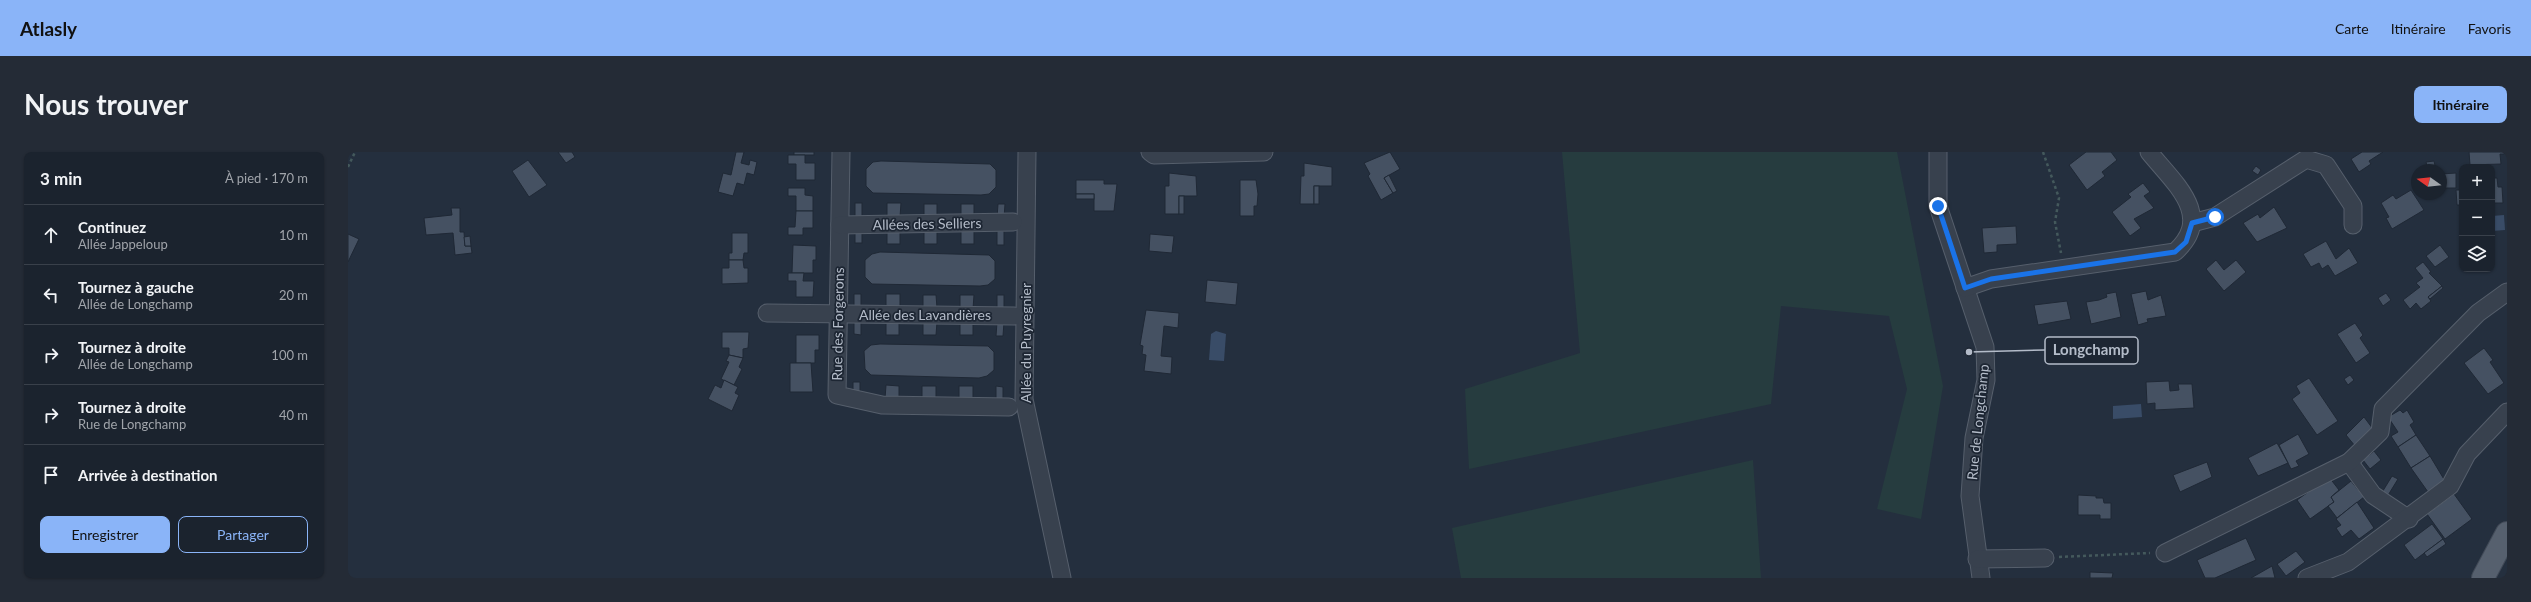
<!DOCTYPE html>
<html lang="fr">
<meta charset="utf-8">
<style>
:root{--surface:#1b232e;--page:#242b36;--text:#f1f3f6;--muted:#a0a4aa;--line:#39404a;--accent:#8ab4f8}
body{margin:0;font-family:Lato,sans-serif;background:var(--page);color:var(--text)}
.controls{position:absolute;right:12px;top:12px;display:grid;overflow:hidden;border-radius:8px;box-shadow:0 1px 3px #0004}
.controls button{width:36px;height:36px;display:grid;place-items:center;padding:0;border:0;border-bottom:1px solid var(--line);background:var(--surface);color:var(--text);font:20px sans-serif}
.compass{position:absolute;left:2063px;top:12px;width:36px;height:36px;border-radius:50%;background:var(--surface);box-shadow:0 1px 3px #0004;rotate:285deg}
.stop{position:absolute;width:12px;height:12px;margin:-9px;border:3px solid #1a73e8;border-radius:50%;background:#fff}
.stop.end{background:#1a73e8;border-color:#fff;box-shadow:0 1px 4px #0008}
.list{margin:0;padding:0;list-style:none}
h2{display:flex;justify-content:space-between;align-items:center;height:52px;margin:0;padding:0 16px;font-size:17px}
h2 small{font-size:13px;font-weight:400;color:var(--muted)}
.list li{display:grid;grid-template-columns:26px 1fr auto;gap:12px;align-items:center;box-sizing:border-box;height:60px;padding:0 16px;border-top:1px solid var(--line)}
.list b{display:block;font-size:15px;white-space:nowrap}
.list p{margin:0;font-size:13px;white-space:nowrap;color:var(--muted)}
.list em{font-size:13px;font-style:normal;color:var(--muted)}
.actions{display:flex;gap:8px;padding:12px 16px}
.actions a{flex:1;padding:9px 0;border:1px solid var(--accent);border-radius:8px;text-align:center;font-size:14px;color:var(--accent)}
.actions .main{background:var(--accent);color:#111}
.icon{flex:none;width:22px;height:22px;fill:none;stroke:currentColor;stroke-width:2;stroke-linecap:round;stroke-linejoin:round}
.map{position:relative;flex:none;width:2159px;height:426px;overflow:hidden;border-radius:8px}
header{display:flex;align-items:center;gap:24px;box-sizing:border-box;height:56px;padding:0 20px;background:var(--accent);color:#111}
header strong{font-size:19px}
nav{display:flex;gap:22px;margin-inline-start:auto;font-size:14px}
.intro{display:flex;align-items:center;justify-content:space-between;box-sizing:border-box;height:96px;padding:0 24px}
h1{margin:0;font-size:28px}
.button{padding:10px 18px;border-radius:8px;background:var(--accent);color:#111;font-size:14px;font-weight:700}
main{display:flex;gap:24px;padding:0 24px}
aside{flex:1;background:var(--surface);border-radius:8px;box-shadow:0 1px 3px #0004}
.map>svg:first-child{display:block}
.green{fill:#263c3f}
.water{fill:#394c67}
.building{fill:#455162;stroke:#1f2835}
.lines{fill:none;stroke-linecap:round;stroke-linejoin:round}
.minor-casing{stroke:#565f6c;stroke-width:19}
.major-casing{stroke:#414a57;stroke-width:24}
.path{stroke:#44595c;stroke-width:2.5;stroke-dasharray:3 3;stroke-linecap:butt}
.minor{stroke:#38414e;stroke-width:17}
.major{stroke:#56606e;stroke-width:22}
.route{stroke:#1a73e8;stroke-width:5}
.labels{text-anchor:middle;stroke-width:3.5;stroke-linejoin:round;paint-order:stroke}
.street-label{font-size:14px;fill:#b4bcc9;stroke:#1d2633}
.leader{fill:none;stroke:#b4bcc9;stroke-width:1.5}
.callout-dot{fill:#b4bcc9;stroke:#1d2633;stroke-width:1.5}
.callout{fill:#1d2633;stroke:#b4bcc9;stroke-width:1.5}
.callout-label{font-size:15px;text-anchor:middle;font-weight:bold;fill:#b4bcc9}
</style>
<header>
<strong>Atlasly</strong>
<nav><a>Carte</a><a>Itinéraire</a><a>Favoris</a></nav>
</header>
<div class="intro"><h1>Nous trouver</h1><a class="button">Itinéraire</a></div>
<main>
<aside>
<h2>3 min<small>À pied · 170 m</small></h2>
<ul class="list">
<li><svg class="icon" aria-label="ahead" viewBox="0 0 24 24"><path d="M12 20V5M6 11l6-6 6 6"/></svg><div><b>Continuez</b><p>Allée Jappeloup</p></div><em>10 m</em></li>
<li><svg class="icon" aria-label="left" viewBox="0 0 24 24"><path d="M17 20v-9H6M10 6l-5 5 5 5"/></svg><div><b>Tournez à gauche</b><p>Allée de Longchamp</p></div><em>20 m</em></li>
<li><svg class="icon" aria-label="right" viewBox="0 0 24 24"><path d="M7 20v-9h11M14 6l5 5-5 5"/></svg><div><b>Tournez à droite</b><p>Allée de Longchamp</p></div><em>100 m</em></li>
<li><svg class="icon" aria-label="right" viewBox="0 0 24 24"><path d="M7 20v-9h11M14 6l5 5-5 5"/></svg><div><b>Tournez à droite</b><p>Rue de Longchamp</p></div><em>40 m</em></li>
<li><svg class="icon" aria-label="arrive" viewBox="0 0 24 24"><path d="M6 21V4h12l-3 4 3 4H6"/></svg><div><b>Arrivée à destination</b></div></li>
</ul>
<div class="actions"><a class="main">Enregistrer</a><a>Partager</a></div>
</aside>
<div class="map">
<svg width="2159" height="426" viewBox="0 0 2159 426">
<rect width="100%" height="100%" fill="#242f3e"/>
<g class="green">
<polygon points="1214,0 1549,0 1595,234 1573,367 1529,357 1559,237 1541,164 1433,154 1423,252 1121,317 1117,237 1232,201"/>
<polygon points="1405,308 1413,426 1113,426 1104,376"/>
</g>
<g class="water">
<polygon points="2156,63 2157,78 2144,79 2144,64"/>
<polygon points="868,179 878,182 876,209 861,208 863,182"/>
<polygon points="1793,252 1794,265 1765,267 1765,254"/>
</g>
<g class="building">
<polygon points="210,0 224,0 227,5 218,11"/>
<polygon points="388,0 396,0 393,11 401,13 402,8 409,10 406,23 399,21 396,33 389,31 385,44 370,40 375,21 383,23"/>
<rect x="446" y="0" width="20" height="3"/>
<polygon points="1042,0 1052,17 1036,26 1045,41 1033,48 1020,24 1022,22 1016,11"/>
<polygon points="1738,0 1763,0 1769,8 1754,20 1757,24 1739,38 1721,13"/>
<polygon points="2014,0 2035,0 2021,9 2023,12 2011,20 2003,7"/>
<polygon points="2121,0 2156,0 2156,2 2152,2 2153,12 2122,13"/>
<polygon points="440,3 457,3 457,11 467,11 467,28 448,28 448,12 440,12"/>
<polygon points="180,8 199,33 181,45 164,19"/>
<polygon points="533,9 642,12 648,18 648,35 641,42 633,43 525,41 518,34 518,17 525,10"/>
<polygon points="2086,9 2088,18 2080,18 2078,10"/>
<polygon points="956,11 984,15 984,34 966,34 966,52 952,52 953,24 956,24"/>
<polygon points="1908,14 1913,18 1910,23 1904,19"/>
<polygon points="821,21 848,24 849,44 831,44 831,62 817,62 817,34 821,34"/>
<polygon points="2108,21 2108,36 2093,36 2093,22"/>
<polygon points="1041,23 1049,39 1045,41 1036,26"/>
<polygon points="2144,26 2149,26 2150,35 2154,35 2155,51 2144,51"/>
<polygon points="728,28 756,28 756,32 769,32 766,59 746,59 746,42 728,42"/>
<polygon points="892,28 908,28 910,42 909,54 906,54 906,64 892,64"/>
<polygon points="1795,31 1802,40 1796,44 1806,56 1786,67 1793,76 1782,84 1764,60 1783,45 1780,42"/>
<rect x="966" y="34" width="5" height="18"/>
<polygon points="440,36 457,36 457,43 465,44 465,59 448,59 448,44 440,44"/>
<polygon points="2063,38 2076,58 2044,77 2038,66 2041,65 2033,51 2045,43 2048,47"/>
<polygon points="2108,38 2114,38 2114,53 2109,53"/>
<rect x="728" y="42" width="18" height="5"/>
<rect x="831" y="44" width="5" height="18"/>
<rect x="507" y="51" width="7" height="13"/>
<polygon points="539,51 553,51 552,65 539,65"/>
<rect x="576" y="52" width="13" height="13"/>
<rect x="613" y="52" width="13" height="13"/>
<polygon points="650,52 657,52 656,66 649,66"/>
<polygon points="1926,55 1939,76 1909,90 1895,71 1910,62 1912,66"/>
<polygon points="103,56 112,56 112,80 116,80 117,94 123,94 124,101 107,103 105,81 78,83 76,66 104,63"/>
<polygon points="448,59 465,59 465,76 455,76 455,83 440,83 440,75 447,75"/>
<polygon points="1668,74 1669,92 1649,93 1649,100 1636,101 1634,76"/>
<rect x="507" y="78" width="7" height="13"/>
<rect x="539" y="78" width="13" height="14"/>
<polygon points="576,78 589,79 589,92 576,92"/>
<rect x="613" y="79" width="13" height="13"/>
<rect x="649" y="79" width="7" height="14"/>
<polygon points="384,81 400,81 400,101 396,101 395,108 381,108 381,101 384,101"/>
<polygon points="0,82 11,87 0,110"/>
<polygon points="802,82 826,84 824,101 801,99"/>
<polygon points="122,84 123,94 117,94 116,85"/>
<polygon points="1978,89 1988,107 2001,96 2010,111 1987,124 1980,113 1974,117 1971,111 1963,115 1955,102"/>
<polygon points="445,93 468,94 468,108 465,108 465,121 444,121"/>
<polygon points="2092,93 2101,105 2087,115 2078,104"/>
<polygon points="532,100 641,103 647,109 647,127 640,133 632,134 524,132 517,125 517,108 524,102"/>
<polygon points="381,108 395,108 396,116 400,116 400,131 374,132 374,116 381,116"/>
<polygon points="1868,108 1876,118 1888,108 1898,120 1876,139 1858,117"/>
<polygon points="2075,110 2083,120 2081,121 2094,134 2080,145 2083,149 2073,157 2068,151 2062,157 2055,148 2072,135 2068,131 2075,126 2067,116"/>
<polygon points="440,121 456,121 455,129 466,129 465,145 448,145 448,129 440,129"/>
<polygon points="859,128 890,131 888,153 857,150"/>
<polygon points="2094,134 2095,136 2082,147 2080,145"/>
<polygon points="1798,139 1800,148 1813,143 1818,164 1799,167 1800,170 1790,173 1783,142"/>
<polygon points="1768,140 1773,165 1743,172 1738,150 1751,148 1759,145 1758,142"/>
<polygon points="2038,141 2043,148 2035,154 2030,146"/>
<polygon points="506,142 513,142 513,156 506,155"/>
<rect x="538" y="142" width="14" height="14"/>
<polygon points="575,143 588,143 589,156 575,156"/>
<polygon points="612,143 626,143 625,157 612,156"/>
<rect x="649" y="143" width="7" height="14"/>
<polygon points="1719,149 1723,167 1690,173 1686,153"/>
<polygon points="798,158 831,161 830,176 816,174 813,204 824,205 823,222 796,219 798,203 794,202 795,194 792,193"/>
<polygon points="506,169 513,169 513,183 506,182"/>
<rect x="538" y="169" width="13" height="14"/>
<polygon points="575,170 589,170 588,183 575,183"/>
<rect x="612" y="170" width="13" height="13"/>
<polygon points="649,170 656,170 655,184 648,184"/>
<polygon points="2007,171 2015,183 2012,186 2022,201 2008,211 1989,182"/>
<polygon points="374,180 401,180 400,196 395,197 395,206 381,203 381,196 374,196"/>
<polygon points="448,183 471,183 471,198 467,198 467,211 448,211"/>
<polygon points="532,192 640,194 646,200 646,218 639,224 631,226 523,223 517,217 516,199 523,193"/>
<polygon points="2136,196 2145,208 2142,210 2156,231 2140,242 2116,211"/>
<polygon points="381,203 395,206 391,215 394,217 386,233 373,227 381,210 378,209"/>
<polygon points="442,211 463,211 465,240 442,240"/>
<polygon points="2002,223 2006,228 2000,233 1996,227"/>
<polygon points="1961,226 1990,269 1969,283 1944,247 1952,241 1948,234"/>
<polygon points="376,228 390,235 387,241 391,243 384,259 360,247 367,233 373,236"/>
<polygon points="1821,229 1822,239 1831,238 1830,232 1844,232 1846,256 1807,258 1807,251 1799,252 1798,230"/>
<polygon points="505,230 512,230 512,244 505,243"/>
<polygon points="538,233 551,234 551,247 537,247"/>
<polygon points="574,234 588,234 588,248 574,247"/>
<rect x="611" y="234" width="14" height="14"/>
<polygon points="648,234 655,235 655,248 648,248"/>
<polygon points="2052,258 2055,261 2059,258 2066,270 2062,273 2068,283 2050,295 2043,284 2050,280 2040,265"/>
<polygon points="2016,265 2025,277 2007,294 1998,283"/>
<polygon points="1950,282 1961,302 1948,309 1951,314 1943,317 1931,293"/>
<polygon points="2068,283 2082,304 2063,316 2050,295"/>
<polygon points="1929,291 1940,311 1910,324 1900,306"/>
<polygon points="2026,299 2033,308 2022,317 2015,308"/>
<polygon points="2082,304 2097,329 2080,340 2063,316"/>
<polygon points="1859,310 1864,325 1832,340 1825,323"/>
<polygon points="2044,324 2050,327 2039,345 2033,342"/>
<polygon points="1981,325 1991,338 1983,345 1986,350 1962,367 1949,348"/>
<polygon points="2003,329 2016,345 1989,366 1980,354 1986,350 1983,345"/>
<polygon points="2106,342 2124,367 2097,387 2079,362"/>
<polygon points="1730,343 1748,344 1748,346 1755,346 1756,351 1763,351 1763,367 1752,367 1752,363 1730,363"/>
<polygon points="2009,350 2026,376 2011,387 2003,378 1994,385 1988,376 1993,373 1988,367"/>
<polygon points="2084,372 2095,387 2067,408 2056,393"/>
<polygon points="1898,386 1908,408 1867,426 1857,426 1849,408"/>
<polygon points="2095,387 2098,392 2079,405 2076,401"/>
<polygon points="1948,399 1957,410 1938,424 1929,412"/>
<polygon points="1924,414 1927,426 1903,426"/>
<polygon points="1742,420 1765,421 1764,426 1742,426"/>
</g>
<g class="lines">
<g class="minor-casing">
<g id="minor">
<polyline points="493,0 489,243 534,253 661,255"/>
<polyline points="679,0 676,247 714,426"/>
<polyline points="802,0 806,3 916,0"/>
<polyline points="1590,0 1590,54 1637,195 1638,228 1626,286 1622,344 1633,426"/>
<polyline points="1844,71 1867,65 1958,7 1978,13 2005,54 2005,73"/>
<polyline points="492,73 665,70"/>
<path d="M1617,136L1643,127L1827,100C1867,64 1826,31 1801,0"/>
<polyline points="419,161 666,164"/>
<polyline points="2001,310 2025,343 2061,367"/>
<polyline points="1817,401 2001,310 2032,280 2035,257 2130,161 2159,140"/>
<polyline points="1629,407 1697,406"/>
<polyline points="1959,426 2000,410 2102,334 2119,302 2159,260"/>
</g>
</g>
<g class="major-casing">
<polyline id="major" points="2135,426 2159,381"/>
</g>
<g class="path">
<polyline points="1695,0 1711,46 1707,70 1713,101"/>
<polyline points="0,15 7,0"/>
<polyline points="1711,405 1802,401"/>
</g>
<use href="#minor" class="minor"/>
<use href="#major" class="major"/>
</g>
<g class="lines">
<polyline class="route" points="1590,54 1617,136 1643,127 1827,100 1838,90 1844,71 1867,65"/>
</g>
<g class="labels">
<g class="street-label">
<text transform="translate(579 72) rotate(-1)" y="5">Allées des Selliers</text>
<text x="577" y="168">Allée des Lavandières</text>
<text transform="translate(490 172) rotate(-89)" y="5">Rue des Forgerons</text>
<text transform="translate(678 191) rotate(-90)" y="5">Allée du Puyregnier</text>
<text transform="translate(1630 270) rotate(-84)" y="5">Rue de Longchamp</text>
</g>
</g>
<path class="leader" d="M1621 200L1697 198"/>
<circle class="callout-dot" cx="1621" cy="200" r="4"/>
<rect class="callout" x="1697" y="185" width="93" height="27" rx="4"/>
<g class="callout-label">
<text x="1743" y="203">Longchamp</text>
</g>
</svg>
<div class="controls">
<button>+</button>
<button>−</button>
<button><svg class="icon" aria-label="layers" viewBox="0 0 24 24"><path d="M12 4l9 5-9 5-9-5zM3 14l9 5 9-5"/></svg></button>
</div>
<svg class="compass" viewBox="-18 -18 36 36"><path d="M0-13l5 13h-10z" fill="#e53935"/><path d="M0 13l5-13h-10z" fill="#a0a4aa"/></svg>
<div class="stop" style="left:1867px;top:65px"></div>
<div class="stop end" style="left:1590px;top:54px"></div>
</div>
</main>
